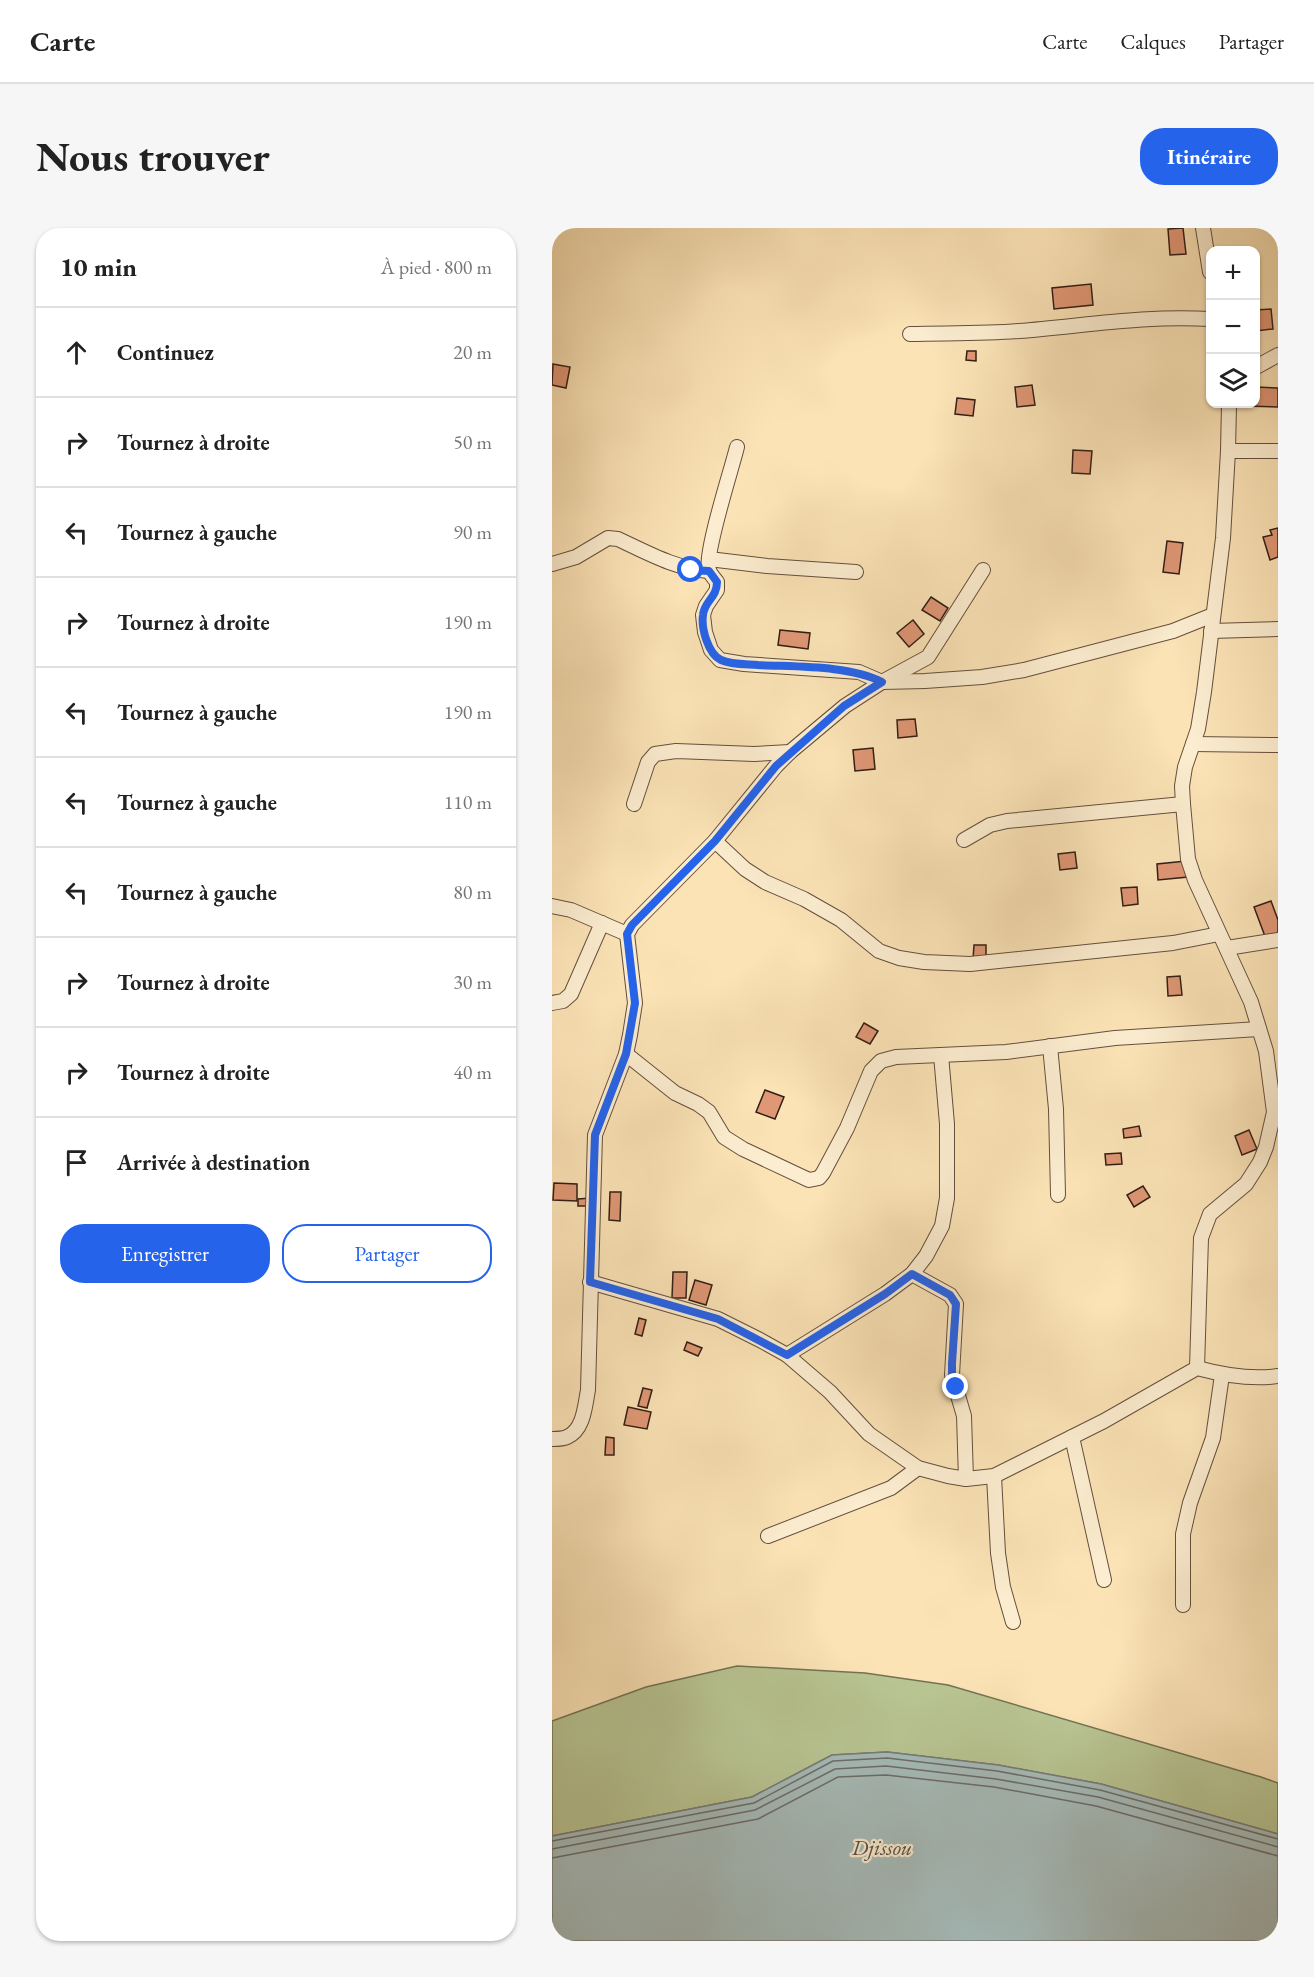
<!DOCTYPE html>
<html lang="fr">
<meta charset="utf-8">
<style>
:root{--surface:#fff;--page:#f6f6f6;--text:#222;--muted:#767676;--line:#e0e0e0;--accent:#2563eb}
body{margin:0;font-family:"EB Garamond",serif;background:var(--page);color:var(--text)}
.controls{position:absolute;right:18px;top:18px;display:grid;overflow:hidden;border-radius:12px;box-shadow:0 2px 4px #0004}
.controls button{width:54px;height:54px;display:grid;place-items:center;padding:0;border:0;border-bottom:2px solid var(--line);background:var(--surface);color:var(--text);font:30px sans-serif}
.stop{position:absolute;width:18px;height:18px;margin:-14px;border:4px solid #2563eb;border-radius:50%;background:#fff}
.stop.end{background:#2563eb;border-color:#fff;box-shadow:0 2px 6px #0008}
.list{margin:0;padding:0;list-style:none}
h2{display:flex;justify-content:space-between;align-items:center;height:78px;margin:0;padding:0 24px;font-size:26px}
h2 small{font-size:20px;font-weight:400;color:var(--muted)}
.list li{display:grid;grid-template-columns:39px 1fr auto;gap:18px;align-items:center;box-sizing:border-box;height:90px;padding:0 24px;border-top:2px solid var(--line)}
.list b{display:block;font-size:22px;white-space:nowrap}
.list em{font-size:20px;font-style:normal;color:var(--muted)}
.actions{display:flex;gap:12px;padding:18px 24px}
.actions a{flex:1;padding:14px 0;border:2px solid var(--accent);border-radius:24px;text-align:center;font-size:21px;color:var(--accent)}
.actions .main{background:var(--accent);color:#fff}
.icon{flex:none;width:33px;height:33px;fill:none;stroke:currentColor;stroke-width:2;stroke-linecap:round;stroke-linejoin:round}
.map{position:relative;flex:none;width:726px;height:1713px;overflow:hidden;border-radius:24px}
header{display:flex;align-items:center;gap:36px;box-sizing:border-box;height:84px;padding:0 30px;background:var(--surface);border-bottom:2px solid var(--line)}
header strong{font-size:28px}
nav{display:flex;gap:33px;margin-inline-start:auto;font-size:21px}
.intro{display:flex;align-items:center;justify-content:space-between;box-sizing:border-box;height:144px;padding:0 36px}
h1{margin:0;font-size:42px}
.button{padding:15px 27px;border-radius:24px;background:var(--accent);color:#fff;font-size:21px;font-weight:700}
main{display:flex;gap:36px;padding:0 36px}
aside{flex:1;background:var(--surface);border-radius:24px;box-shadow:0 2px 4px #0004}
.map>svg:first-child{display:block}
.green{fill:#b8c593;stroke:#747254;stroke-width:1.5}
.water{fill:#a5bbba;stroke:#777c78;stroke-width:1.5}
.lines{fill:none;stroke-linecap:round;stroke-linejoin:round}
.shore{stroke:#6b6c68;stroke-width:1.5}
.building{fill:#e09775;stroke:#311e15;stroke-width:1.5}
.minor-casing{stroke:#644f3d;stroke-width:16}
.minor{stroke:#fcedd0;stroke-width:14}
.route{stroke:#2563eb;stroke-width:8}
.labels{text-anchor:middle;stroke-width:4.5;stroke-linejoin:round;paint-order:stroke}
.water-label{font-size:22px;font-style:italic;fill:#544d47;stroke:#fcedd0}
</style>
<header>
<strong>Carte</strong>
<nav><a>Carte</a><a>Calques</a><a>Partager</a></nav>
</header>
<div class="intro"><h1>Nous trouver</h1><a class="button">Itinéraire</a></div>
<main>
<aside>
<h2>10 min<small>À pied · 800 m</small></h2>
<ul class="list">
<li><svg class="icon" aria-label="ahead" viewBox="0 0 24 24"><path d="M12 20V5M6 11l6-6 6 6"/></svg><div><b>Continuez</b></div><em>20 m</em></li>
<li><svg class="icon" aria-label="right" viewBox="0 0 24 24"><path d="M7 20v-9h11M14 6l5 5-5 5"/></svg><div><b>Tournez à droite</b></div><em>50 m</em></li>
<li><svg class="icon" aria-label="left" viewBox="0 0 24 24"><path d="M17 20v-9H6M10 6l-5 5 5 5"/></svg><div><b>Tournez à gauche</b></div><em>90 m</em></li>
<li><svg class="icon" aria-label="right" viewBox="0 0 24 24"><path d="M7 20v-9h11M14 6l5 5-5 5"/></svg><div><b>Tournez à droite</b></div><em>190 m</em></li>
<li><svg class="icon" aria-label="left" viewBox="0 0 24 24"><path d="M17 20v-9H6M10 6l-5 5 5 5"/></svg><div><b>Tournez à gauche</b></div><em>190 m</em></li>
<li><svg class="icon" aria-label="left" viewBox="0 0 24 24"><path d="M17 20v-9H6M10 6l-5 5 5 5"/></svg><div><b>Tournez à gauche</b></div><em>110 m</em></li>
<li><svg class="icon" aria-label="left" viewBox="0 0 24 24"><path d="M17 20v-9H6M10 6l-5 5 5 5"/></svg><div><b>Tournez à gauche</b></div><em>80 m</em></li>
<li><svg class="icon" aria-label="right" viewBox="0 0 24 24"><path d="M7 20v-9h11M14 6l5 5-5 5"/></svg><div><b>Tournez à droite</b></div><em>30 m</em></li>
<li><svg class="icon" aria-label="right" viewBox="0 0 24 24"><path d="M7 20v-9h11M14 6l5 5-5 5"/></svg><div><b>Tournez à droite</b></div><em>40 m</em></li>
<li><svg class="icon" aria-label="arrive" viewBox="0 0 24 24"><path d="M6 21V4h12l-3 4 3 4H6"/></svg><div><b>Arrivée à destination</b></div></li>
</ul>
<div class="actions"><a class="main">Enregistrer</a><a>Partager</a></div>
</aside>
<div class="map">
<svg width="726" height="1713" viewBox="0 0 726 1713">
<rect width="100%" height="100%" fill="#fbe3b6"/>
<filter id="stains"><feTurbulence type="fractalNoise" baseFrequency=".00333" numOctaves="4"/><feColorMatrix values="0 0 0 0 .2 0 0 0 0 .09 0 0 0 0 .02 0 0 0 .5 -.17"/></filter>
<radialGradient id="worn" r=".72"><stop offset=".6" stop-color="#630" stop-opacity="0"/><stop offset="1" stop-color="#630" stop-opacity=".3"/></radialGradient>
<polygon class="green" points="185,1438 313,1445 396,1457 709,1549 726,1555 726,1606 549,1556 446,1537 335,1524 280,1527 200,1569 0,1608 0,1493 94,1459"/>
<polygon class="water" points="335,1524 446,1537 549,1556 726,1606 726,1713 0,1713 0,1608 200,1569 280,1527"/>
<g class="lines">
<g class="shore">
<polyline points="0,1613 202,1575 281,1533 335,1530 445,1543 548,1562 726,1611"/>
<polyline points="0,1621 203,1582 283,1541 334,1538 444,1551 546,1569 726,1619"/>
<polyline points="0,1630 206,1591 286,1549 334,1547 442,1559 544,1578 726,1628"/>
</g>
</g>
<g class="building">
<polygon points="631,0 634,26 618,27 616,1"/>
<polygon points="539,56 541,77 502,81 500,60"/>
<polygon points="719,81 721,101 704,103 704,82"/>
<polygon points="415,123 424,123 424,133 414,132"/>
<polygon points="1,136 18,139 14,160 0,157"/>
<polygon points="480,157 483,177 465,179 463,159"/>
<polygon points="704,159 726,160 726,179 693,178 693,176 704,176"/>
<polygon points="405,170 423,172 421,188 403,186"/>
<polygon points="521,222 540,223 538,246 520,245"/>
<polygon points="726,300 726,329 718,332 711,309 720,307 718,302"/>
<polygon points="615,313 631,315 627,346 611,344"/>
<polygon points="379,369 396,380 388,393 370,382"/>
<polygon points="361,392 372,406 357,419 345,405"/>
<polygon points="228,402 258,405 256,421 226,417"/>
<polygon points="363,491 365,508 346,510 345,492"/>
<polygon points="321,520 323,541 303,543 301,522"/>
<polygon points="523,624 525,640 508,642 506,626"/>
<polygon points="634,633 636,649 606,652 605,636"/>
<polygon points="585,659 586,676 571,678 569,660"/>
<polygon points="719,673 726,692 726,706 714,711 702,679"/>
<polygon points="422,717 434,717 434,731 421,731"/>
<polygon points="628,748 630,767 616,768 615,749"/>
<polygon points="312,795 326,803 318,816 304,809"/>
<polygon points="213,862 232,869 223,891 204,884"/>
<polygon points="587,898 589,908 572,910 571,901"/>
<polygon points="697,902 705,921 690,927 683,908"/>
<polygon points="569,925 570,936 554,937 553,926"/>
<polygon points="2,955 25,956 25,973 1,972"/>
<polygon points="591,958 598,969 582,979 575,967"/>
<polygon points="58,964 69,964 68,993 57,992"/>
<polygon points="39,970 39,978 26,978 26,971"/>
<polygon points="121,1044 135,1044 134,1070 120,1070"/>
<polygon points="143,1052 160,1057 154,1077 137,1072"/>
<polygon points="87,1090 94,1092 90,1108 83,1106"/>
<polygon points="135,1114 150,1120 146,1128 132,1122"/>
<polygon points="91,1160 100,1162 95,1180 86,1178"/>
<polygon points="76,1179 99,1184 95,1201 72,1197"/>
<polygon points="54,1209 62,1210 62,1227 53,1227"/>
</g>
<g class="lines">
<g class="minor-casing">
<g id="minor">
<polyline points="651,0 658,44"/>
<path d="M358,106C394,105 431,106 467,103C531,98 594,87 658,91"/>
<polyline points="704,139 726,127"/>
<path d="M185,219C180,240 152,326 157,342C158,346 163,351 165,354V362L154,378L151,387L153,404L159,422L168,432L192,436L307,444L330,454L373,453L430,449L472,442L621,403L661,387"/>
<polyline points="676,223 726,223"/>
<polyline points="157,331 215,338 304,344"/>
<path d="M0,336L24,329L56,310L66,311C96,325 124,341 157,343"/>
<polyline points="659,403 726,401"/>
<polyline points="641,516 726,517"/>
<polyline points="82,576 96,534 103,526 124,523 202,526 238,524"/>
<polyline points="412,612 438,597 455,593 631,576"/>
<polyline points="163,613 193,641 213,654 252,671 289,692 327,723 347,730 372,734 418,736 621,715 667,706"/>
<polyline points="0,678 19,682 75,706"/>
<polyline points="675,720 726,712"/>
<polyline points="0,775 11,773 19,766 50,695"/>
<polyline points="498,818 504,881 506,967"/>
<polyline points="74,826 123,865 146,876 157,884 172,909 191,921 257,952 267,950 271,945 295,900 319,843 329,833 344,829 454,824 563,810 707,801"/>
<polyline points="360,1046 398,1067 404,1076 400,1147 412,1188 414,1251"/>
<path d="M38,1054L166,1091L208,1112L235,1127L278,1164L317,1206L366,1240L396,1248L414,1251L442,1248L552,1193L645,1140C671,1147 699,1152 726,1148"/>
<polyline points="235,1127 333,1066 360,1046 374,1028 390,998 395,970 395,896 389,827"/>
<polyline points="645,1140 649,1010 658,986 694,956 708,934 714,919 722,884 714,823 699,774 643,652 636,631 631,576 630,558 633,539 646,501 652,464 671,310 676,223 677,176"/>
<polyline points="520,1209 552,1352"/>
<path d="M0,1211C4,1211 11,1211 15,1209C32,1202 33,1177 36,1162L43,907L74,826L78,807L83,775L75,706L80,697L163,613L224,538L238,524L293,478L330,454L376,429L431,342"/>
<polyline points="442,1248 446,1325 451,1359 461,1394"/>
<polyline points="216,1308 339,1260 366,1240"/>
<polyline points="631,1377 631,1306 638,1275 661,1210 670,1147"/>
</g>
</g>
<use href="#minor" class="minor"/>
</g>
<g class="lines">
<path class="route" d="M139,342L157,343L165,354C165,370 152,373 151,387C149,400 156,426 169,432C180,437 195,436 206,437C242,439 298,437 330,454L292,478L224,538L163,613L80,697L75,706L83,775L74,826L43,907L38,1054L166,1091L235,1127L333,1066L360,1046L398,1067L404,1076L400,1135V1147L404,1159"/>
</g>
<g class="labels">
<g class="water-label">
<text x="330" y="1627">Djissou</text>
</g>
</g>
<rect width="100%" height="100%" filter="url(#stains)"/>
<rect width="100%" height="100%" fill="url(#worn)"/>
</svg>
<div class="controls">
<button>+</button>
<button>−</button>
<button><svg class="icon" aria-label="layers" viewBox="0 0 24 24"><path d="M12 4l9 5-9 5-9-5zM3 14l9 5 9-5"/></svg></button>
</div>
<div class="stop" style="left:139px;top:342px"></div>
<div class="stop end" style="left:404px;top:1159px"></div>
</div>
</main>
